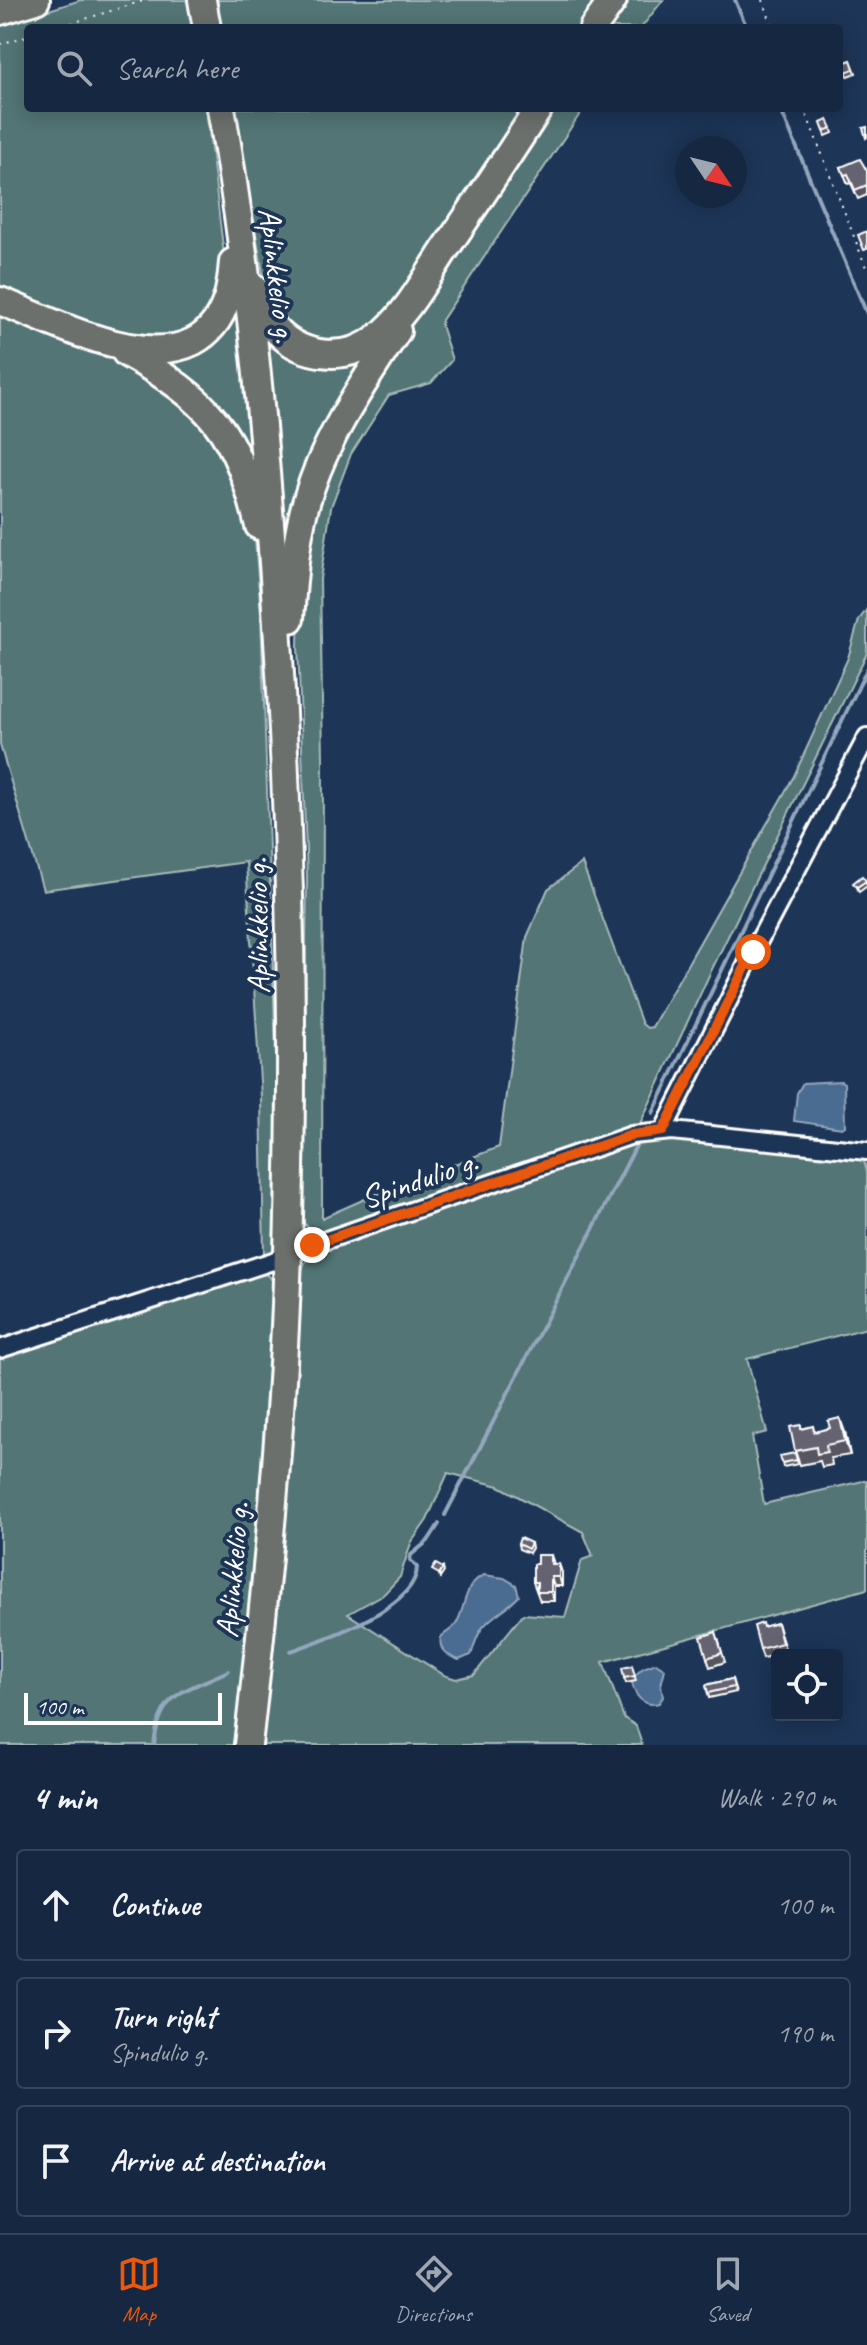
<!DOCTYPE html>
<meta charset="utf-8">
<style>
:root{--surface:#162841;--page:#23344c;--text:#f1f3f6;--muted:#9ea6b1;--line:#35445a;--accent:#ea580c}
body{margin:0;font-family:Caveat,sans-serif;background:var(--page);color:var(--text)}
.controls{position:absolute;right:24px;bottom:24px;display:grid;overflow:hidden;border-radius:8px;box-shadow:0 4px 20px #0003}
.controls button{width:72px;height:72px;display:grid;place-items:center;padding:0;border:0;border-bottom:2px solid var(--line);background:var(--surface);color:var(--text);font:40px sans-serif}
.compass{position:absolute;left:675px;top:136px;width:72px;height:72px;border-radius:50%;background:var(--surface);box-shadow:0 4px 20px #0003;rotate:125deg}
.scale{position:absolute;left:24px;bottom:20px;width:198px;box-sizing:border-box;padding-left:8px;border:4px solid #fff;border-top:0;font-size:22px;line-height:28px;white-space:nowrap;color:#fff;-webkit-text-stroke:6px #1d3557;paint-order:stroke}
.stop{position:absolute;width:24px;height:24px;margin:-18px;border:6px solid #ea580c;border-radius:50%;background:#fff}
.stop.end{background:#ea580c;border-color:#fff;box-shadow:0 2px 8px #0008}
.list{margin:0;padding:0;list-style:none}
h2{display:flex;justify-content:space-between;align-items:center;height:104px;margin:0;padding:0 32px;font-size:34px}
h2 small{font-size:26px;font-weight:400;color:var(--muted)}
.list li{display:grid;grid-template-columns:52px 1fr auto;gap:24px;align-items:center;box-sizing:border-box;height:112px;margin:0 16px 16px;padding:0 16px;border:2px solid var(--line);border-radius:8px}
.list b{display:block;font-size:30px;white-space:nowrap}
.list p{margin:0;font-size:26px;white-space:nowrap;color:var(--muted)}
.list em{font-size:26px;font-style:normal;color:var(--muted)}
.icon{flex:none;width:44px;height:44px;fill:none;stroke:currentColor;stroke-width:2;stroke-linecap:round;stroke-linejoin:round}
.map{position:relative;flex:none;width:867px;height:1745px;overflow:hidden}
.search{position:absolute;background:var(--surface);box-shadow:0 4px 20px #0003;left:24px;right:24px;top:24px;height:88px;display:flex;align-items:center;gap:20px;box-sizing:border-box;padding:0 28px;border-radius:8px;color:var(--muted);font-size:30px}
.sheet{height:488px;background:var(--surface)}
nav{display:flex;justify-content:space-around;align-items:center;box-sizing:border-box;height:112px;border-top:2px solid var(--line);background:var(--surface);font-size:22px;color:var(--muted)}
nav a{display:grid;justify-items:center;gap:4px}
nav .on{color:var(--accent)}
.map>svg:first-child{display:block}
.green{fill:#527474;stroke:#a8baba;stroke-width:2;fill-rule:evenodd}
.water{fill:#4b6c91;stroke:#93a7bd;stroke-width:2}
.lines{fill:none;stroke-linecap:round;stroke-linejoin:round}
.stream{stroke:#93a7bd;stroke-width:4}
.minor-casing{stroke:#fff;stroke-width:22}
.trunk-casing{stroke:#fff;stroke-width:32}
.path{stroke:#fff;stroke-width:2;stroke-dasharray:2 6;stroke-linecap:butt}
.minor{stroke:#1d3557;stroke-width:16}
.trunk{stroke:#6c706d;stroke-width:26}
.wall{fill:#575461;stroke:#fff;stroke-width:2}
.shaded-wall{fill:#47454f;stroke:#fff;stroke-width:2}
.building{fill:#656271;stroke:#fff;stroke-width:2}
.route{stroke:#ea580c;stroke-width:10}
.labels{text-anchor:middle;stroke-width:8;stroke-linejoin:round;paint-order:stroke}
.street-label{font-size:32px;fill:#fff;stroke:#1d3557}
</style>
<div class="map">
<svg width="867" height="1745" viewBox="0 0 867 1745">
<rect width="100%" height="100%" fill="#1d3557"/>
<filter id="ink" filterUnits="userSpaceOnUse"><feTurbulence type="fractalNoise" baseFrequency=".0125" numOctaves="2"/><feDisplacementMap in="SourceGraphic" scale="16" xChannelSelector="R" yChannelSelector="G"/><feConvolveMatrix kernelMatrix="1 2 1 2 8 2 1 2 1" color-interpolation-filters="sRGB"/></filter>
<g filter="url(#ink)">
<g class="green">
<polygon points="81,0 200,0 196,28 28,28 28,108 206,108 226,271 224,290 192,335 143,344 0,290 0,25"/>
<polygon points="214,0 599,0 580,28 219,28"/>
<polygon points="623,0 663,0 641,28 605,28"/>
<polygon points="233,108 528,108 380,328 336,348 286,330 265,284"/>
<polygon points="551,108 584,108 442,320 441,325 452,360 431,383 389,395 351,454 331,507 320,579 323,760 322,1218 374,1195 499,1147 527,937 548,889 582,863 642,1024 647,1028 652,1027 794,776 848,658 859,620 867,609 867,653 712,969 640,1124 314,1234 302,1221 307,877 298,646 300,575 307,529 340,435 425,297"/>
<polygon points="237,305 257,477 150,358"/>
<polygon points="0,310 102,348 196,406 249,510 255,539 261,614 276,1056 280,1114 278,1242 274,1250 264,1255 261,1097 246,862 43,890 0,745"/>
<polygon points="261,320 279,342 375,353 287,557"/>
<path d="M648,1139L688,1141L863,1158L867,1172V1328L747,1359L767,1432L752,1436L764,1504L867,1480V1589L603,1662L624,1718L636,1726L642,1745H261L299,1282C303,1259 310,1253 330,1245L629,1143ZM448,1473L499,1486L583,1532L593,1556L582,1560L565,1617L523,1614L474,1675L456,1679L444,1675L348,1614L384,1594L400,1577L411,1543L427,1520Z"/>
<polygon points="255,1273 268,1275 273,1281 275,1312 249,1653 237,1745 0,1745 0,1359"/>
</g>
<g class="water">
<polygon points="841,1081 844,1083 845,1126 842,1128 794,1121 797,1093 803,1083"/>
<path d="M484,1575L504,1578L516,1585L519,1596C509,1608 494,1614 484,1626C476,1635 475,1645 471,1655L459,1660C448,1656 438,1651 441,1637C446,1632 452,1630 456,1624C466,1608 463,1584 484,1575Z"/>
<path d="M656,1663L665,1669L661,1685L663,1697L659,1703C643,1708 632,1694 632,1678L643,1668Z"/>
</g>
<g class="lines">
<g class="stream">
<polyline points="735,0 747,28"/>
<polyline points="780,108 867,314"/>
<polyline points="653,1113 867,669"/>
<polyline points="445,1515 637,1144"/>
<path d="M291,1651C324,1639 417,1608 417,1567L410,1560L411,1555L428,1541L439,1524"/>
<path d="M154,1745C160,1691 184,1692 228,1671"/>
</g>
<g class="minor-casing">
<g id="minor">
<polyline points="663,1131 753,952 867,737"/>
<polyline points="0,1349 273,1261 312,1245 632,1135 672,1131 867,1151"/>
</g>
</g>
<g class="trunk-casing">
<g id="trunk">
<polyline points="202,0 207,28"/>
<polyline points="0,11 36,0"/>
<polyline points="593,28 613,0"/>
<path d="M221,108C249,268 264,430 275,592C290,813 295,1030 288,1252C283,1417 267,1581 248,1745"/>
<path d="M254,288C260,303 265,319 277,331C303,358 347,362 377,338C405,317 425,280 444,251C476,204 508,156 539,108"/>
<path d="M0,301C63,325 194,398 227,299C231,287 232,274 233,262"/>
<path d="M126,353C211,401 236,431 259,526"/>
<path d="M290,619C293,582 295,545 304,510C321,444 361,387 397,331"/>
</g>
</g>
<g class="path">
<polyline points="763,0 773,28"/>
<polyline points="56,28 146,0"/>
<polyline points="0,44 28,36"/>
<polyline points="804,108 867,270"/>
</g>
<use href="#minor" class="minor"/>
<use href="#trunk" class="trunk"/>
</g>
<g class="wall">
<polygon points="851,60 856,73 848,76 843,63"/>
<polygon points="828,120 833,133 826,136 821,123"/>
<polygon points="841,167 867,171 867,195 858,199 851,183 848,184"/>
<polygon points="813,1426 814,1431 845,1432 850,1455 831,1458 832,1465 822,1467 820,1461 800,1465 795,1451 802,1429"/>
<polygon points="795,1453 798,1464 783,1467 782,1463"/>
<polygon points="531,1543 532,1548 529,1553 519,1549 518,1544"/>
<polygon points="551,1555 554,1564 559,1564 562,1573 562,1586 554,1586 554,1601 540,1601 533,1582 537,1564"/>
<polygon points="777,1623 786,1652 763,1658 760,1649 764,1627"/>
<polygon points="716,1632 725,1662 710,1667 707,1658"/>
<polygon points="632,1666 636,1681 626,1683 624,1678"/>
<polygon points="732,1679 736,1692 709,1698 706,1685"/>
</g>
<g class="shaded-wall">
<polygon points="866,881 867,886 859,892 857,887"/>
<polygon points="840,1418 845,1432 850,1455 845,1441"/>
<polygon points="559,1564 562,1573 562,1586 559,1577"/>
<polygon points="443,1568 444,1572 440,1578 439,1574"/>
<polygon points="551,1577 554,1586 554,1601 551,1592"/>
</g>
<g class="building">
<polygon points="851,60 854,69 846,72 843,63"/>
<polygon points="828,120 832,128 824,131 821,123"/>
<polygon points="867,127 867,137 866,138 863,128"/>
<polygon points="860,159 867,171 867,185 855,190 848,174 844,175 841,167"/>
<polygon points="867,231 867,249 864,250 858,235"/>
<polygon points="862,876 866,881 857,887 853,883"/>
<polygon points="840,1418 845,1441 826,1445 827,1452 817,1454 816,1447 795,1451 790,1427 801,1425 801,1429 813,1426 814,1432 830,1428 828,1421"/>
<polygon points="795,1453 797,1460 782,1463 780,1456"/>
<polygon points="520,1538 531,1543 528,1549 518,1544"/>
<polygon points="537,1555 551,1555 551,1564 559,1564 559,1577 551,1577 551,1592 537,1592 537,1582 533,1582 533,1564 537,1564"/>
<polygon points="436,1564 443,1568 439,1574 432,1570"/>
<polygon points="762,1623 763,1627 777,1623 782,1643 760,1649 754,1626"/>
<polygon points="716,1632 722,1653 707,1658 701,1637"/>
<polygon points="632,1666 635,1676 624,1678 622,1668"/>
<polygon points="732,1679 734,1687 708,1693 706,1685"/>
</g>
</g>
<g class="lines" filter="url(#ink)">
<polyline class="route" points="312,1245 632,1135 663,1131 753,952"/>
</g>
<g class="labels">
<g class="street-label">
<text transform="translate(278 275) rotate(83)" y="11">Aplinkkelio g.</text>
<text transform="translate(257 926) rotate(-91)" y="11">Aplinkkelio g.</text>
<text transform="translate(419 1179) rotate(-19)" y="11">Spindulio g.</text>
<text transform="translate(232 1570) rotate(-85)" y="11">Aplinkkelio g.</text>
</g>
</g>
</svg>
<div class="controls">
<button><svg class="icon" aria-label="locate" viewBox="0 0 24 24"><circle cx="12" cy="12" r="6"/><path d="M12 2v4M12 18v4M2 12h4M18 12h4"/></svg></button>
</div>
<svg class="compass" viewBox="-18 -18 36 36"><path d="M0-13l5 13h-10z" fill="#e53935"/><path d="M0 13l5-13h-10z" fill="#9ea6b1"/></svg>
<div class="scale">100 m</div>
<div class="stop" style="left:753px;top:952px"></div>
<div class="stop end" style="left:312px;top:1245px"></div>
<div class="search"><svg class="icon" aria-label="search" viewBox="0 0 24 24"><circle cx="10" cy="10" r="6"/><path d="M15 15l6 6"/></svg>Search here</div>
</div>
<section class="sheet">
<h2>4 min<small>Walk · 290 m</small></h2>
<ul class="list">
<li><svg class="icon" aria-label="ahead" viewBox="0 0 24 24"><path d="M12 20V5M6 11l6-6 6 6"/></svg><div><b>Continue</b></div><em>100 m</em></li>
<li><svg class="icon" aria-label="right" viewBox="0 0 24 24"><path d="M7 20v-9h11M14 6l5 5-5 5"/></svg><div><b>Turn right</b><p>Spindulio g.</p></div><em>190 m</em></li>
<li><svg class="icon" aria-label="arrive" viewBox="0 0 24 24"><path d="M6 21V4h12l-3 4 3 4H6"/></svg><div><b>Arrive at destination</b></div></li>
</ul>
</section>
<nav>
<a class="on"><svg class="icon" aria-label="map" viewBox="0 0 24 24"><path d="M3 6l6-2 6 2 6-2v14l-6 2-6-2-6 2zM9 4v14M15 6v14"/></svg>Map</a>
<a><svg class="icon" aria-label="directions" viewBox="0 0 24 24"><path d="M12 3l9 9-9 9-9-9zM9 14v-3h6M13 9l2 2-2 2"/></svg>Directions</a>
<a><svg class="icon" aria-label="saved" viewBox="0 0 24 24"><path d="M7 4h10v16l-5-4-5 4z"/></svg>Saved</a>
</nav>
